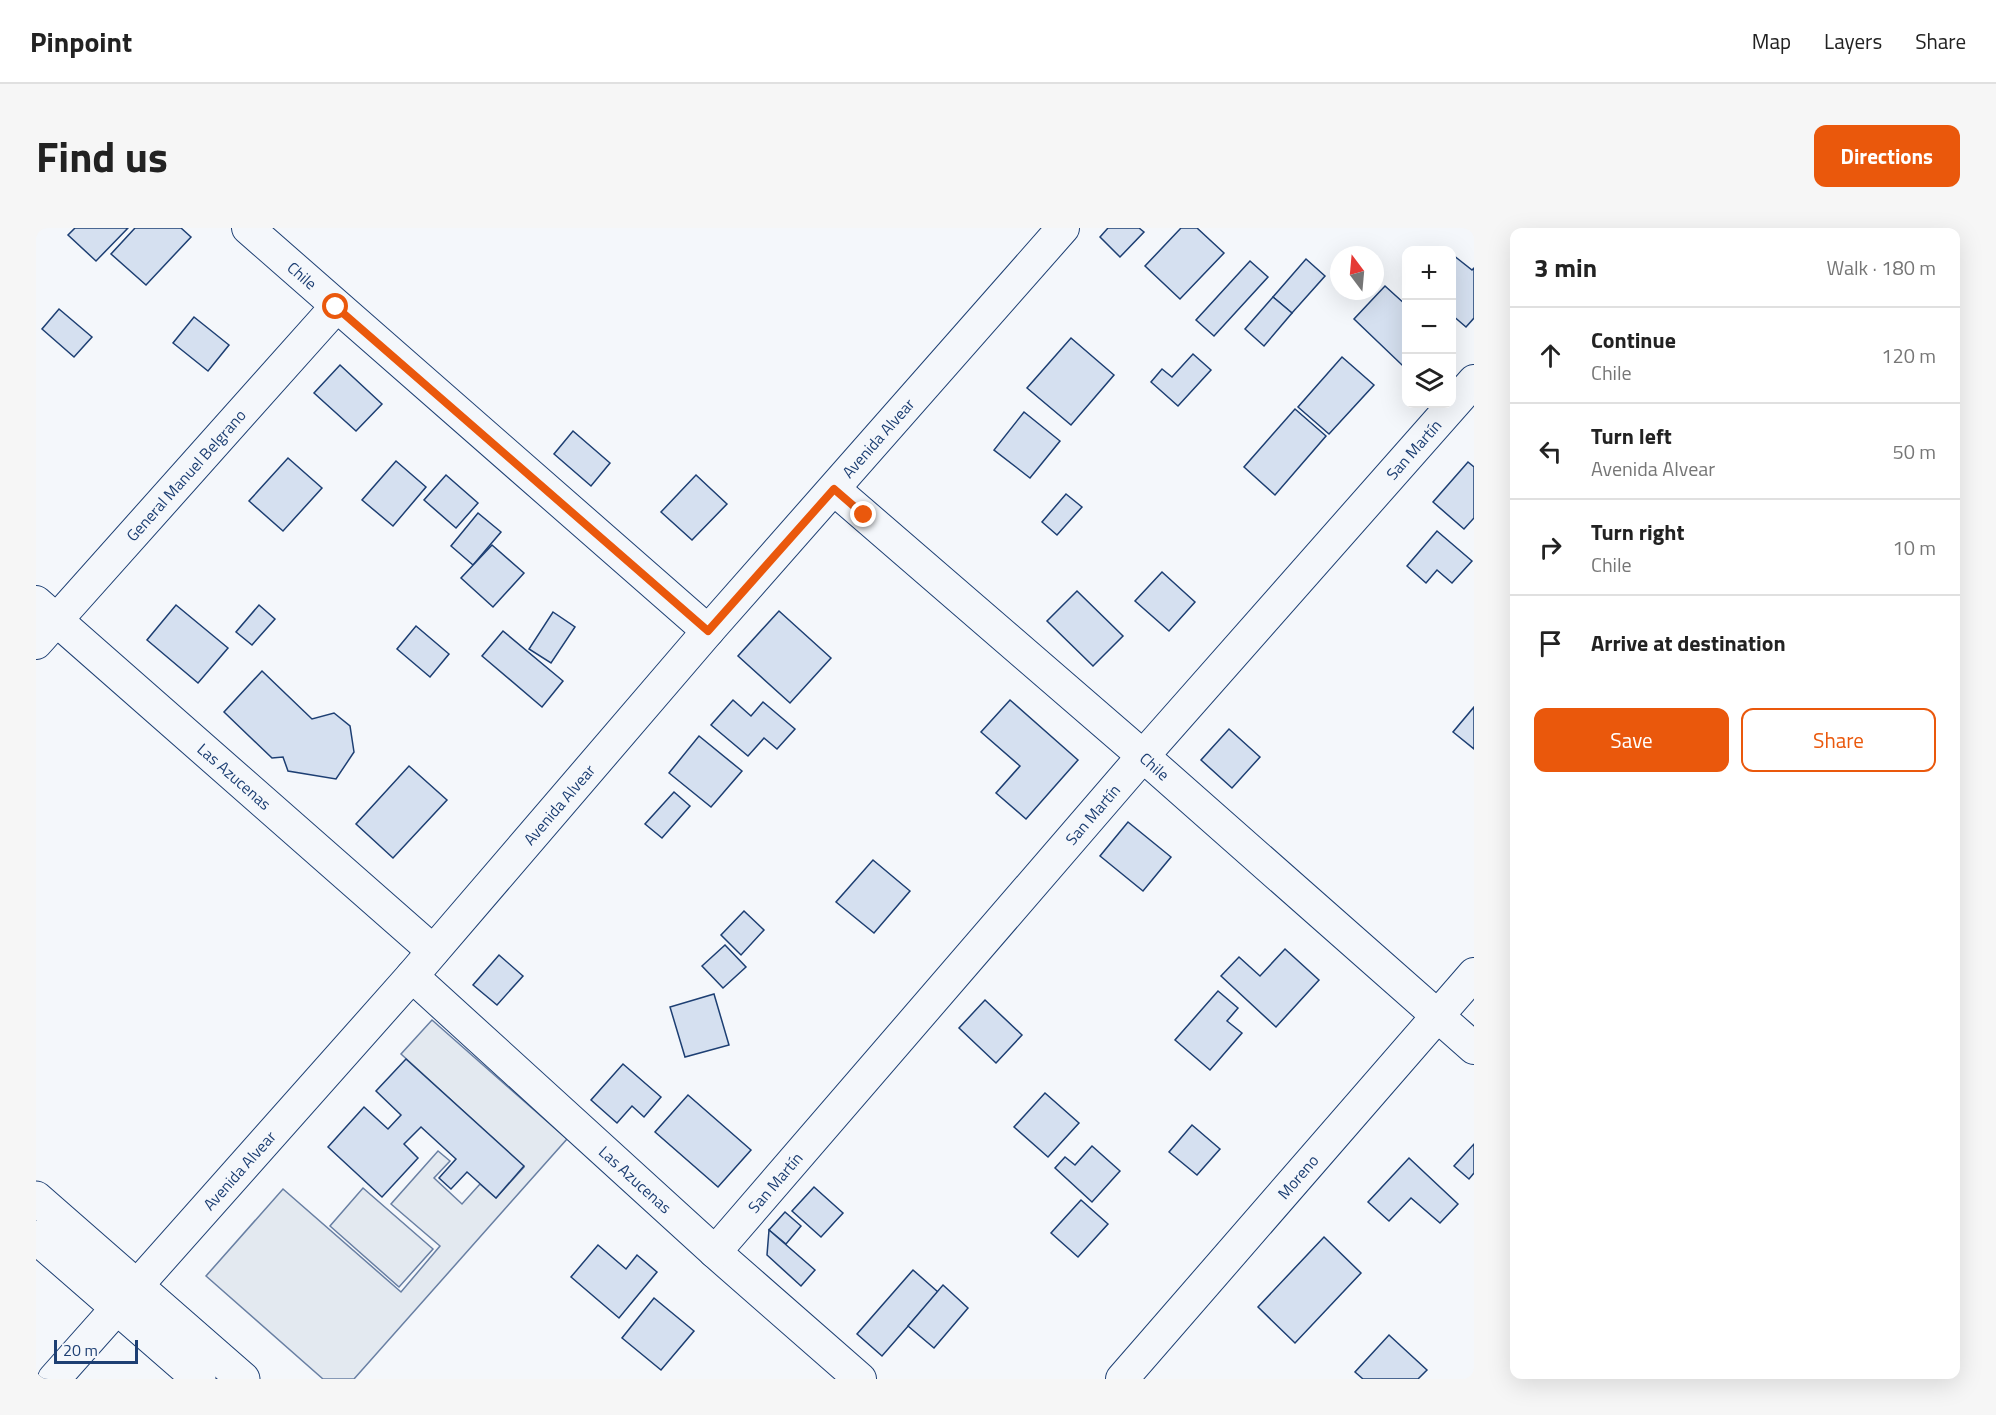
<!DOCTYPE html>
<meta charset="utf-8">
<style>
:root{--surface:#fff;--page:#f6f6f6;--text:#222;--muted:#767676;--line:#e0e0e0;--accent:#ea580c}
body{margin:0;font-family:"Titillium Web",sans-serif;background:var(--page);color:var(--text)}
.controls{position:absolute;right:18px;top:18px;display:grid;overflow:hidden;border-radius:12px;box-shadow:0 6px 24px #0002}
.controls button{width:54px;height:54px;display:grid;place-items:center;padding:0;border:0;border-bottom:2px solid var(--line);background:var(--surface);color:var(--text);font:30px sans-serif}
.compass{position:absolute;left:1294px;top:18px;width:54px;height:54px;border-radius:50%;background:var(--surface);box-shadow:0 6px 24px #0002;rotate:344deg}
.scale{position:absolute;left:18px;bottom:15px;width:84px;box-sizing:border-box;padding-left:6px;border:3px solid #1d3f73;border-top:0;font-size:16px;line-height:21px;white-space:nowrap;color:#1d3f73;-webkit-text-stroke:4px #f4f7fb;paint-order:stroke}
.stop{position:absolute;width:18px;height:18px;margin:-14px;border:4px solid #ea580c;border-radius:50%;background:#fff}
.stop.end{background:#ea580c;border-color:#fff;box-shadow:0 2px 6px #0008}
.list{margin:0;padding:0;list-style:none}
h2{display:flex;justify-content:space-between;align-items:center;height:78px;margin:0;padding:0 24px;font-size:26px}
h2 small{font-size:20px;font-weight:400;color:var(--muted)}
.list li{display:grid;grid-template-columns:39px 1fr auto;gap:18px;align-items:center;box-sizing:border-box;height:96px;padding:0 24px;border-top:2px solid var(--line)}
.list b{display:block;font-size:22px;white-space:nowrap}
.list p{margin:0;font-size:20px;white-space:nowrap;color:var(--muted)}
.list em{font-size:20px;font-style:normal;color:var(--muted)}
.actions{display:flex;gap:12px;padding:18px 24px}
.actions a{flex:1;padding:14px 0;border:2px solid var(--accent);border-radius:12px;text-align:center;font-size:21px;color:var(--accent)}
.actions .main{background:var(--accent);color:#fff}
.icon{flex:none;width:33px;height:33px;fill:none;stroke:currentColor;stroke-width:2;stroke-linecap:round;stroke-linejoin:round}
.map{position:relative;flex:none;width:1438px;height:1151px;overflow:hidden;border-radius:12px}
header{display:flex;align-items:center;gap:36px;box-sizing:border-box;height:84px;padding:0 30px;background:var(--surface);border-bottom:2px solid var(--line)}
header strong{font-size:28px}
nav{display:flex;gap:33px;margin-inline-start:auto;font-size:21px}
.intro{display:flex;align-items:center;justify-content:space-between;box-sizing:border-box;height:144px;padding:0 36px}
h1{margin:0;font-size:42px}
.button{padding:15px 27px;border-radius:12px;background:var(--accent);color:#fff;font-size:21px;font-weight:700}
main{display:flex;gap:36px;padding:0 36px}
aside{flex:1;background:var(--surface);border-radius:12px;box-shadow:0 6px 24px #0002}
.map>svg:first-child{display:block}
.green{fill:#e3e9f0;stroke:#687fa3;stroke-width:1.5}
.building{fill:#d5e0f0;stroke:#1d3f73;stroke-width:1.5}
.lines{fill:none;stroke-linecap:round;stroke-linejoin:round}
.minor-casing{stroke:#1d3f73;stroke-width:34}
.major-casing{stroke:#1d3f73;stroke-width:35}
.minor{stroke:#f4f7fb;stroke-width:32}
.major{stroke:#f4f7fb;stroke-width:33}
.route{stroke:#ea580c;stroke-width:8}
.labels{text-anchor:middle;stroke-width:4.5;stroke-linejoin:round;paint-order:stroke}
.street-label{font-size:16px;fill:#1d3f73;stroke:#f4f7fb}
</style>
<header>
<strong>Pinpoint</strong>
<nav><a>Map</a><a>Layers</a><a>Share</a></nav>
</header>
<div class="intro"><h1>Find us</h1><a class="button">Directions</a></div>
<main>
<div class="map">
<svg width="1438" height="1151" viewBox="0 0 1438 1151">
<rect width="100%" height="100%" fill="#f4f7fb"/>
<g class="green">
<polygon points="396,792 531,911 318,1151 287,1151 170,1048 247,961 365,1064 404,1018 355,976 402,923 414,933 398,950 426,976 444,956 460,970 488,939 365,826"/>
<polygon points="327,960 397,1021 363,1059 294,998"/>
</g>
<g class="building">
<polygon points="39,0 92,0 60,33 32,7"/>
<polygon points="99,0 145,0 155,9 110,57 75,26"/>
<polygon points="1072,0 1103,0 1108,4 1084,29 1064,9"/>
<polygon points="1145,0 1161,0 1188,25 1144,71 1109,38"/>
<polygon points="1417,27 1436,42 1438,40 1438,90 1430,99 1416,87"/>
<polygon points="1270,31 1289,48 1256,85 1237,69"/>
<polygon points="1214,33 1232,49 1178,108 1160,92"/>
<polygon points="1349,58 1370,77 1370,132 1366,137 1318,91"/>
<polygon points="1237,69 1256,85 1228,118 1209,101"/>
<polygon points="23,81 56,109 38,129 6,101"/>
<polygon points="158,89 193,117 172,143 137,115"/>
<polygon points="1035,110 1078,147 1035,197 991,160"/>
<polygon points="1157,126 1175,142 1142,178 1115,154 1126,141 1136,149"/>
<polygon points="1306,129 1338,157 1293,206 1262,179"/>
<polygon points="304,137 346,176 320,203 278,165"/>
<polygon points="1259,181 1290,208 1239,267 1208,239"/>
<polygon points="988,184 1024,213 994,250 958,222"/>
<polygon points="537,203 574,235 555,258 518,226"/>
<polygon points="252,230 286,260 247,303 213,273"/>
<polygon points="360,233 390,259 357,298 326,272"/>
<polygon points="1432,234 1438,239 1438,290 1428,301 1397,274"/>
<polygon points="410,247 442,275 420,300 388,272"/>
<polygon points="660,247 691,276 656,312 625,284"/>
<polygon points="1030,266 1046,279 1021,307 1006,294"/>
<polygon points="442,285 465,304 437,337 415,318"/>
<polygon points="1401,303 1436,333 1416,355 1401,342 1390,355 1371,338"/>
<polygon points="456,317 488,345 457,379 425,350"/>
<polygon points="1126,344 1159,374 1133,403 1099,373"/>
<polygon points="1041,363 1087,408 1057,438 1011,393"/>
<polygon points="140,377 192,420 162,455 111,412"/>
<polygon points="223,377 239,391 216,417 200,404"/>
<polygon points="743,383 795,430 754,475 702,428"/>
<polygon points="517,384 539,399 515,435 493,421"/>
<polygon points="380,398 413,426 394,449 361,421"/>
<polygon points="467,403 527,453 506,479 446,428"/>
<polygon points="226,443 276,491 298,485 314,498 318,524 300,551 252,543 247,529 236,530 188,484"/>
<polygon points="697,472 715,488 727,474 759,501 741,521 728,510 712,528 675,497"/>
<polygon points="974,472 1042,532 990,591 960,565 984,538 945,504"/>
<polygon points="1438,479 1438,521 1417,504"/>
<polygon points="1193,501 1224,529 1196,560 1165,532"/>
<polygon points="663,508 706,543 675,579 633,545"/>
<polygon points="373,538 411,572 357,630 320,596"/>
<polygon points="638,564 654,578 626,610 609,596"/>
<polygon points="1092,594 1135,629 1107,663 1064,628"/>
<polygon points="837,632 874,663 838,705 800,674"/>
<polygon points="708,683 728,702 705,727 685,707"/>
<polygon points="689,717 710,739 687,760 666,738"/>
<polygon points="1249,721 1283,752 1240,799 1185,748 1203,729 1224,748"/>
<polygon points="463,727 487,748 461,777 437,757"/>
<polygon points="1182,763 1202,780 1191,793 1206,805 1174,842 1139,812"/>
<polygon points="678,766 693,817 649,829 634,779"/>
<polygon points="949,772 986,807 960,835 923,800"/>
<polygon points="370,831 488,938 460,970 431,944 415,961 403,950 420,931 385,899 368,916 382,930 346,969 292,919 328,879 352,901 365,887 340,863"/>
<polygon points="587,836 625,869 608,889 596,878 581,895 555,872"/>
<polygon points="1009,865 1043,895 1012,929 978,899"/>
<polygon points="652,867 715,922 682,959 619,904"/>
<polygon points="1156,897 1184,921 1161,947 1133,924"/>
<polygon points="1438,916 1438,945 1433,951 1418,938"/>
<polygon points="1056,918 1084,943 1056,974 1019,940 1029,929 1039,937"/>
<polygon points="1373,930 1422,976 1404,995 1375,970 1353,993 1332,974"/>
<polygon points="778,959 807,985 785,1009 756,983"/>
<polygon points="1045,972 1072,996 1042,1029 1015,1005"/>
<polygon points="749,984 765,998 750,1016 733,1002"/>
<polygon points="733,1002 779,1042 765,1058 731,1027"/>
<polygon points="1288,1009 1325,1045 1259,1115 1222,1079"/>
<polygon points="562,1017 590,1041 601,1027 621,1044 583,1090 535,1049"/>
<polygon points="877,1042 902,1064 846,1128 821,1106"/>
<polygon points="907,1057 932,1080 898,1120 872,1098"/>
<polygon points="618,1070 658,1103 625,1142 586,1110"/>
<polygon points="1353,1107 1391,1142 1382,1151 1327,1151 1319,1144"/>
</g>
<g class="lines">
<g class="minor-casing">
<g id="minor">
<path id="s1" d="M212,0L672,403"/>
<path id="s2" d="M798,261L1107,528L1438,820"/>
<path id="s3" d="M0,374L397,723"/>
<path id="s4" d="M0,415L300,79"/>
<path id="s5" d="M376,748L679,1024L824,1151"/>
<path id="s6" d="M679,1024L1107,528L1438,153"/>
<path id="s7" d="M18,1151L376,748L672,403L1027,0"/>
<path id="s8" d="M1086,1151L1438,746"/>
</g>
</g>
<g class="major-casing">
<g id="major">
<polyline points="0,970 207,1151"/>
<polyline points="0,1009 163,1151"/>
</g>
</g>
<use href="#minor" class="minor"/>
<use href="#major" class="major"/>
</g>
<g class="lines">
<polyline class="route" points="300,79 672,403 798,261 828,287"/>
</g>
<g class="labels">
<g class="street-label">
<text dy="6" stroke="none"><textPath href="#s1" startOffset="72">Chile</textPath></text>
<text dy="6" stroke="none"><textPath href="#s7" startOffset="1251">Avenida Alvear</textPath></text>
<text dy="6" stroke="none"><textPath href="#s6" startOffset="1064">San Martín</textPath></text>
<text dy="6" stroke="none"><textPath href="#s4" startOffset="225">General Manuel Belgrano</textPath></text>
<text dy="6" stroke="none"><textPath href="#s2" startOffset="424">Chile</textPath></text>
<text dy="6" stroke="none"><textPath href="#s3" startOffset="264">Las Azucenas</textPath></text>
<text dy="6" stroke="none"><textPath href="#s7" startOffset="765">Avenida Alvear</textPath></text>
<text dy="6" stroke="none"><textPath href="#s6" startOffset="578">San Martín</textPath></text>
<text dy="6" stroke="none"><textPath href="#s7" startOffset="279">Avenida Alvear</textPath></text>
<text dy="6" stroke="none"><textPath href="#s8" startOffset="268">Moreno</textPath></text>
<text dy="6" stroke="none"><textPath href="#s5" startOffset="302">Las Azucenas</textPath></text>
<text dy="6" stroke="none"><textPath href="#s6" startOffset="92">San Martín</textPath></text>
</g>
</g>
</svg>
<div class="controls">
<button>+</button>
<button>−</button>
<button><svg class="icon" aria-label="layers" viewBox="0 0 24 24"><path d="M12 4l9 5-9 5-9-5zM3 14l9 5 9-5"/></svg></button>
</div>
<svg class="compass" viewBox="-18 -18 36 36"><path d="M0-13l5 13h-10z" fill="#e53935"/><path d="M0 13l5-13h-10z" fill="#767676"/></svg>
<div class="scale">20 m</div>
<div class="stop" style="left:300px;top:79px"></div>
<div class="stop end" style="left:828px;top:287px"></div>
</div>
<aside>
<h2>3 min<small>Walk · 180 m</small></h2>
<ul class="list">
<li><svg class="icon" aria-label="ahead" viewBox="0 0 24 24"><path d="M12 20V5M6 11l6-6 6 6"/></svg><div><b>Continue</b><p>Chile</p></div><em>120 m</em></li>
<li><svg class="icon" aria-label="left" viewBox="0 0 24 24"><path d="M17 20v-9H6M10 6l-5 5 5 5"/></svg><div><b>Turn left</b><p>Avenida Alvear</p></div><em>50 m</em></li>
<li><svg class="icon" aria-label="right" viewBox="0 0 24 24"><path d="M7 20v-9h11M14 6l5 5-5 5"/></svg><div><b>Turn right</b><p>Chile</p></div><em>10 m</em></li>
<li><svg class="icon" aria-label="arrive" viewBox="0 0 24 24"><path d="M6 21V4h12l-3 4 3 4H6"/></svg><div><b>Arrive at destination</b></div></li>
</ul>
<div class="actions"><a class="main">Save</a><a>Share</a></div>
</aside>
</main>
